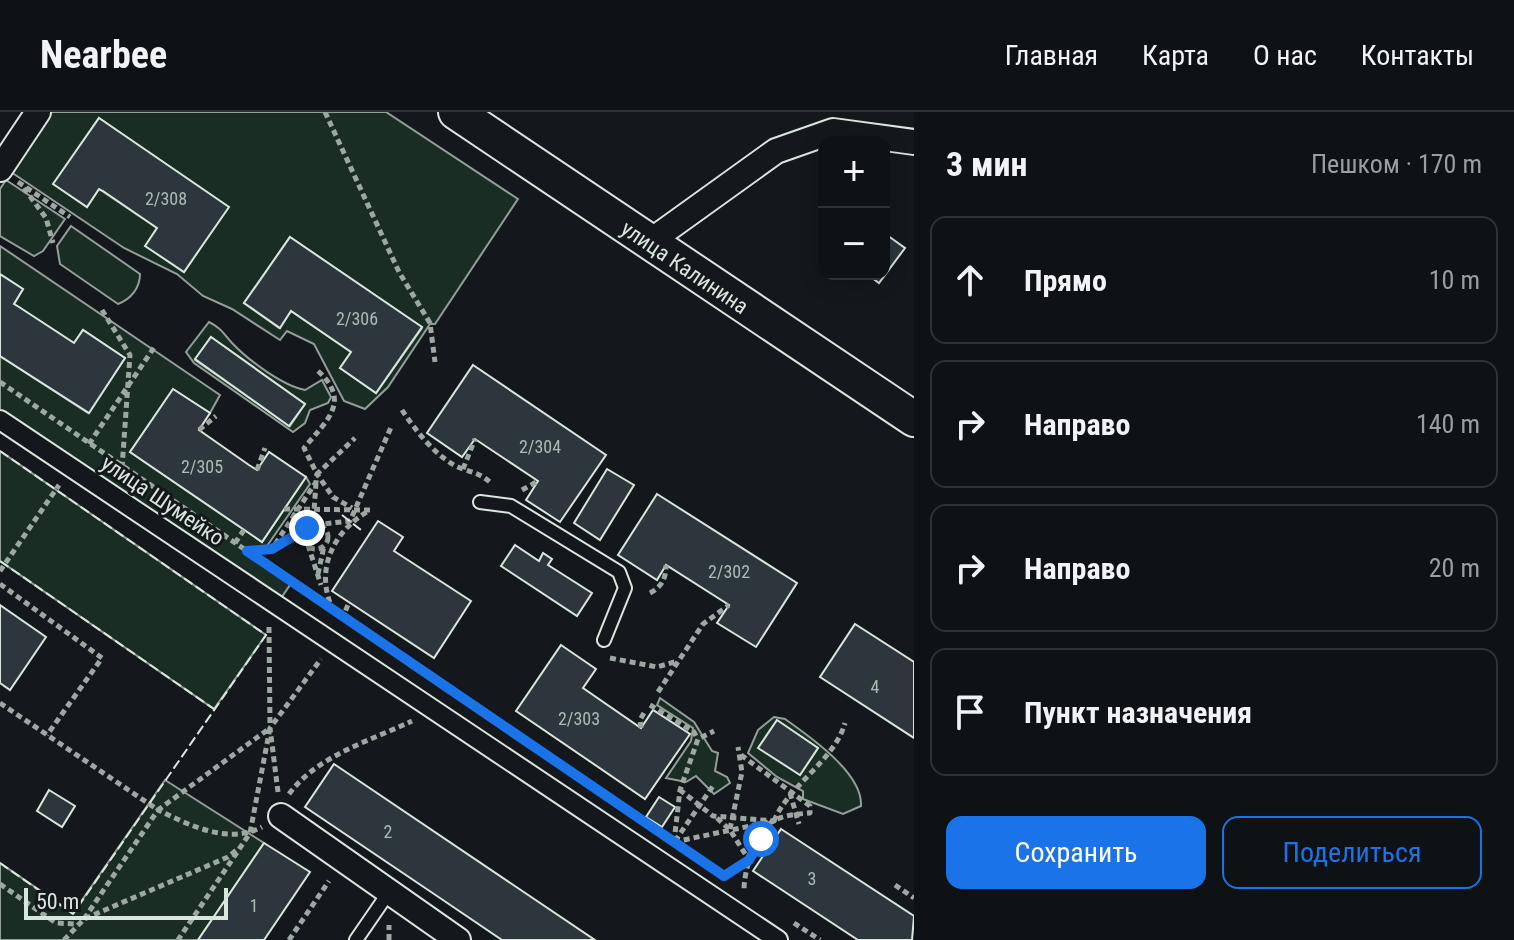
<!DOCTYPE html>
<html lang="ru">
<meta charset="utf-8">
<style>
:root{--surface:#0f1215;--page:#1d2022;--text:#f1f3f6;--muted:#9b9ea0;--line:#2f3234;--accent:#1a73e8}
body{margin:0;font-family:"Roboto Condensed",sans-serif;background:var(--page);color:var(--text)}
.controls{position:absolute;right:24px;top:24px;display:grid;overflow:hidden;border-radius:16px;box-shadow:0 4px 20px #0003}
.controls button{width:72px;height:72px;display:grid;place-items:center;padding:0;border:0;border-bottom:2px solid var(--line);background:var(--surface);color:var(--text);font:40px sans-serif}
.scale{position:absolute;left:24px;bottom:20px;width:204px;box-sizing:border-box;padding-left:8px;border:4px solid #d8e6dc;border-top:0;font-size:22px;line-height:28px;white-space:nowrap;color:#d8e6dc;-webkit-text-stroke:6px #14181c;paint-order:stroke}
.stop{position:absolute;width:24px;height:24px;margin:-18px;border:6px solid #1a73e8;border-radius:50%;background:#fff}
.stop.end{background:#1a73e8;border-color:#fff;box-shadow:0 2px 8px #0008}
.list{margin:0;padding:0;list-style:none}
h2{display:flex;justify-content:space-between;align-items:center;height:104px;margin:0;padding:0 32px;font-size:34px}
h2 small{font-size:26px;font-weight:400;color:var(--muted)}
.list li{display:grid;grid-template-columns:52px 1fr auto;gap:24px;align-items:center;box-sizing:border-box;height:128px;margin:0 16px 16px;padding:0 16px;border:2px solid var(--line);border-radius:16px}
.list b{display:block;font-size:30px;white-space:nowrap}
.list em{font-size:26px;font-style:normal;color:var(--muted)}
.actions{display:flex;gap:16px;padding:24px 32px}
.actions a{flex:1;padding:18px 0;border:2px solid var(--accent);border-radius:16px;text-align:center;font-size:28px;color:var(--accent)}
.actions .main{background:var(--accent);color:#fff}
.icon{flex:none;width:44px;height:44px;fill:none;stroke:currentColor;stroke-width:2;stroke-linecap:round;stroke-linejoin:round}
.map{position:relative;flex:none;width:914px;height:828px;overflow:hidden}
header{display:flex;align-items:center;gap:48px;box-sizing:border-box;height:112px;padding:0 40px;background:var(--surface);border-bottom:2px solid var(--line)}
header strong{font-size:38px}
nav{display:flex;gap:44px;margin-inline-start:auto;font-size:28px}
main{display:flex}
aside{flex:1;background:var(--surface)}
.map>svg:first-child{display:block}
.green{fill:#1a2d24;stroke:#939e99;stroke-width:2;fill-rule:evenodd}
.building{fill:#2c363c;stroke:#d8e6dc;stroke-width:2}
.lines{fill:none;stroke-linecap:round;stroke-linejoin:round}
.service-casing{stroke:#d8e6dc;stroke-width:16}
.pedestrian-casing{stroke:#d8e6dc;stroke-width:22}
.minor-casing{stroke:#d8e6dc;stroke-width:28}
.secondary-casing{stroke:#d8e6dc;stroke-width:38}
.path{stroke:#9da8a2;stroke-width:5;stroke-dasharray:6 4;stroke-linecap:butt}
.service{stroke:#14181c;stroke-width:12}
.pedestrian{stroke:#14181c;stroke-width:18}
.minor{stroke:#14181c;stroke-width:24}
.secondary{stroke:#14181c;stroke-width:34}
.fence{stroke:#d8e6dc;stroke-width:2;stroke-dasharray:10 4;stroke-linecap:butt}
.route{stroke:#1a73e8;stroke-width:10}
.labels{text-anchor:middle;stroke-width:6;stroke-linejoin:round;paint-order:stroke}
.number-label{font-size:18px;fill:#adbab4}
.street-label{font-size:22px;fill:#d8e6dc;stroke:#14181c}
</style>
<header>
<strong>Nearbee</strong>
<nav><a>Главная</a><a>Карта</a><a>О нас</a><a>Контакты</a></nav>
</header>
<main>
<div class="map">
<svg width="914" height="828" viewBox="0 0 914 828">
<rect width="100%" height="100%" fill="#14181c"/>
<g class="green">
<path d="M52,0H386L518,87L435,212H430L388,275L365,297L344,289L314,232L287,219L280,228L232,197L203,184L177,162L124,136L11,60ZM99,6L228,95L184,160L146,134L157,116L99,77L87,95L54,72ZM290,125L422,216L376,281L340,256L351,240L291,199L279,216L244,191Z"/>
<polygon points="6,68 65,107 43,139 34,144 0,124 0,77"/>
<path d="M71,114L140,162C140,176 131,187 118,192L60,152L57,134Z"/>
<polygon points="0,134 220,283 210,301 173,277 130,340 262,430 306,365 310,372 267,434 248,440 292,470 279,489 0,303 0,244 88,301 125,246 83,218 74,231 14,192 23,177 0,162"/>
<path d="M209,210C221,216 223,221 232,231C248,248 283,274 305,278L322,268L331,285L328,291L310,298L305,311L293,320L194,251L186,240ZM211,225L305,292L290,314L195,248Z"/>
<polygon points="0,339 266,523 214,597 0,449"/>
<polygon points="660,586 694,610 712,639 718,641 715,659 727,665 730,671 714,682 696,664 686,670 666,666 691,629 693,616 657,593"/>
<path d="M774,605L785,607C810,625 863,661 861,694L843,702L803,687V679L777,665L748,641L758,618ZM777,609L818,636L800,663L759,635Z"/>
<polygon points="165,668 264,731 198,828 0,828 0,751 73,801"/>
</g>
<g class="building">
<polygon points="99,6 229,95 184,160 145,134 157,116 103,79 99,77 87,95 53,72"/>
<polygon points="884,121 905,136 879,171 867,162 884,162"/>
<polygon points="290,125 422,215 376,281 340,256 351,240 291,199 280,216 244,191"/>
<polygon points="0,162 23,177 14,192 19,195 74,231 83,218 125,246 89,301 0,244"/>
<polygon points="211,225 305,292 289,314 195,247"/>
<polygon points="473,253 606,343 560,410 526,388 538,369 475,327 462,345 427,321"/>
<polygon points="173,277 210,301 199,318 249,353 257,358 269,340 306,365 262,430 130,340"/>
<polygon points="607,357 634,373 600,428 574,411"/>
<polygon points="657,382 797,471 756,535 717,511 729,493 666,453 657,468 618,443"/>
<polygon points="378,409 403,425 394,439 471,489 434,546 332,479"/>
<polygon points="515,433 539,449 543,441 552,447 548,453 592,481 577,504 501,454"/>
<polygon points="0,493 46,525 10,578 0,571"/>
<polygon points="855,512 914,550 914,626 820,565"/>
<polygon points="561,533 596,557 583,576 641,616 653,598 690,622 645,687 516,599"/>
<polygon points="777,608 818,636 800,663 758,636"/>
<polygon points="334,652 595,828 502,828 437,784 305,695"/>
<polygon points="49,678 75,694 62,715 37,699"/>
<polygon points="659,685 675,695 662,715 646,705"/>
<polygon points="781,717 914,804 912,828 858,828 753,759"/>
<polygon points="264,731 310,760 264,828 198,828"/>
</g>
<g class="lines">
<g class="service-casing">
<g id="service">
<polyline points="480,390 511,394 619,460 625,476 604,528"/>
<polyline points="356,828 389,780"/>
</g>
</g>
<g class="pedestrian-casing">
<polyline id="pedestrian" points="0,308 778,828"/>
</g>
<g class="minor-casing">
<g id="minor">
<polyline points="0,57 38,0"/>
<polyline points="648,131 776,39 833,19 914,30"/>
<polyline points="281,704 458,828"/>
</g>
</g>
<g class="secondary-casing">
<polyline id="secondary" points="456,0 914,307"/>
</g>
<g class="path">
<polyline points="325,0 399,160 430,211 435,250"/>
<polyline points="18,70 70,105"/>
<polyline points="24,76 46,106 53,131"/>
<polyline points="102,198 130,243 122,356"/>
<path d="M318,259C352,290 326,309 304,336L317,362L355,326"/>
<polyline points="0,270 481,599"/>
<path d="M402,298C415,318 439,349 463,357C475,361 481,362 491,371"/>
<polyline points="199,318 216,304"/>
<polyline points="89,332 155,234"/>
<polyline points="463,357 475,327"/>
<polyline points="257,358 265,336"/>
<polyline points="522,378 538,369"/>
<path d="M284,397L370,398C333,419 314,458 333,498"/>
<polyline points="292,402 313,413 316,371"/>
<polyline points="294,403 302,424"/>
<circle cx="316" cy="425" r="12"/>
<polyline points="235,431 244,418"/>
<polyline points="308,433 321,473"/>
<polyline points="272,437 313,413 350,409 392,313"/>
<polyline points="248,439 272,437 316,370 317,362 333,385 352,396"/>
<polyline points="0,459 59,373"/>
<polyline points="318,462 324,434"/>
<polyline points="0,472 102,546 47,623"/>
<path d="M650,481C662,475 666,466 666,453"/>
<polyline points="342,508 349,490"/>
<polyline points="269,515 270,613"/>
<polyline points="610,546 657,555 678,549"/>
<polyline points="658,580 703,512 729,493"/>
<polyline points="0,591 158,698 270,616 250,721 178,828"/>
<polyline points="650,593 694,620 697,626"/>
<polyline points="641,616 640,608 644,601"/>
<path d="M741,643L810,694V701C799,702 783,703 773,709C755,721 744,758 744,778"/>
<polyline points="278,680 270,616 321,547"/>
<polyline points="790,681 799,712"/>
<path d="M289,682C318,643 370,629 412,609"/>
<polyline points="717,706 730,718 749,748 724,764"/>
<path d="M774,709C788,674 835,648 845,611"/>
<polyline points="730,717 742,660 738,635"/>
<polyline points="675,729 713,674"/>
<polyline points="674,730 774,709 713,704 680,678"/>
<polyline points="674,730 680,678 698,627 714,619"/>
<polyline points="0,772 56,811 76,812"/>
<polyline points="895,773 914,786"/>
<path d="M84,807L158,698C189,713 228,733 262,715"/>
<polyline points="794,811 820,828"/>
<polyline points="64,828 84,807 228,745 239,736"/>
<polyline points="289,828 329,769"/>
<polyline points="389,828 389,813"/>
</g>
<use href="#service" class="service"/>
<use href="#pedestrian" class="pedestrian"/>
<use href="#minor" class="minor"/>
<use href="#secondary" class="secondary"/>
<g class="fence">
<polyline points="0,339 266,523 73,802 0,751"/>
<polyline points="342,403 361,418"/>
<polyline points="0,449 214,597"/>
</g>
</g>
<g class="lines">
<polyline class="route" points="307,416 272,437 247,439 724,764 749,748 761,727"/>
</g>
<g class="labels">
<g class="number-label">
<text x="166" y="93">2/308</text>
<text x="357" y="213">2/306</text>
<text x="540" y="341">2/304</text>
<text x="202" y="361">2/305</text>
<text x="729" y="466">2/302</text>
<text x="875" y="581">4</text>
<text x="579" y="613">2/303</text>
<text x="388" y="726">2</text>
<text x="812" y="773">3</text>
<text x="254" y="800">1</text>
</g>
<g class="street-label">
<text transform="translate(685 155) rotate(34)" y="8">улица Калинина</text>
<text transform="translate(163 388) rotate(34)" y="8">улица Шумейко</text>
</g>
</g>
</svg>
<div class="controls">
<button>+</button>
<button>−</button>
</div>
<div class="scale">50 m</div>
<div class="stop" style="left:761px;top:727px"></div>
<div class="stop end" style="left:307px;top:416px"></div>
</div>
<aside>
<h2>3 мин<small>Пешком · 170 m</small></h2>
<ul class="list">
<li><svg class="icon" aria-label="ahead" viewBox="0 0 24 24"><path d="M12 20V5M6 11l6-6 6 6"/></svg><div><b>Прямо</b></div><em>10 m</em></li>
<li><svg class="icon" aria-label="right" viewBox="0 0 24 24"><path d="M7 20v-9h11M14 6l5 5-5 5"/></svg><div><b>Направо</b></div><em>140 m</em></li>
<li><svg class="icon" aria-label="right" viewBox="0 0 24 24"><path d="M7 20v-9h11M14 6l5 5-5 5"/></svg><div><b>Направо</b></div><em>20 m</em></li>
<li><svg class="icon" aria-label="arrive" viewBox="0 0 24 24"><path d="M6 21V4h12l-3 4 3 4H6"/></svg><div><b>Пункт назначения</b></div></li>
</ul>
<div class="actions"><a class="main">Сохранить</a><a>Поделиться</a></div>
</aside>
</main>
